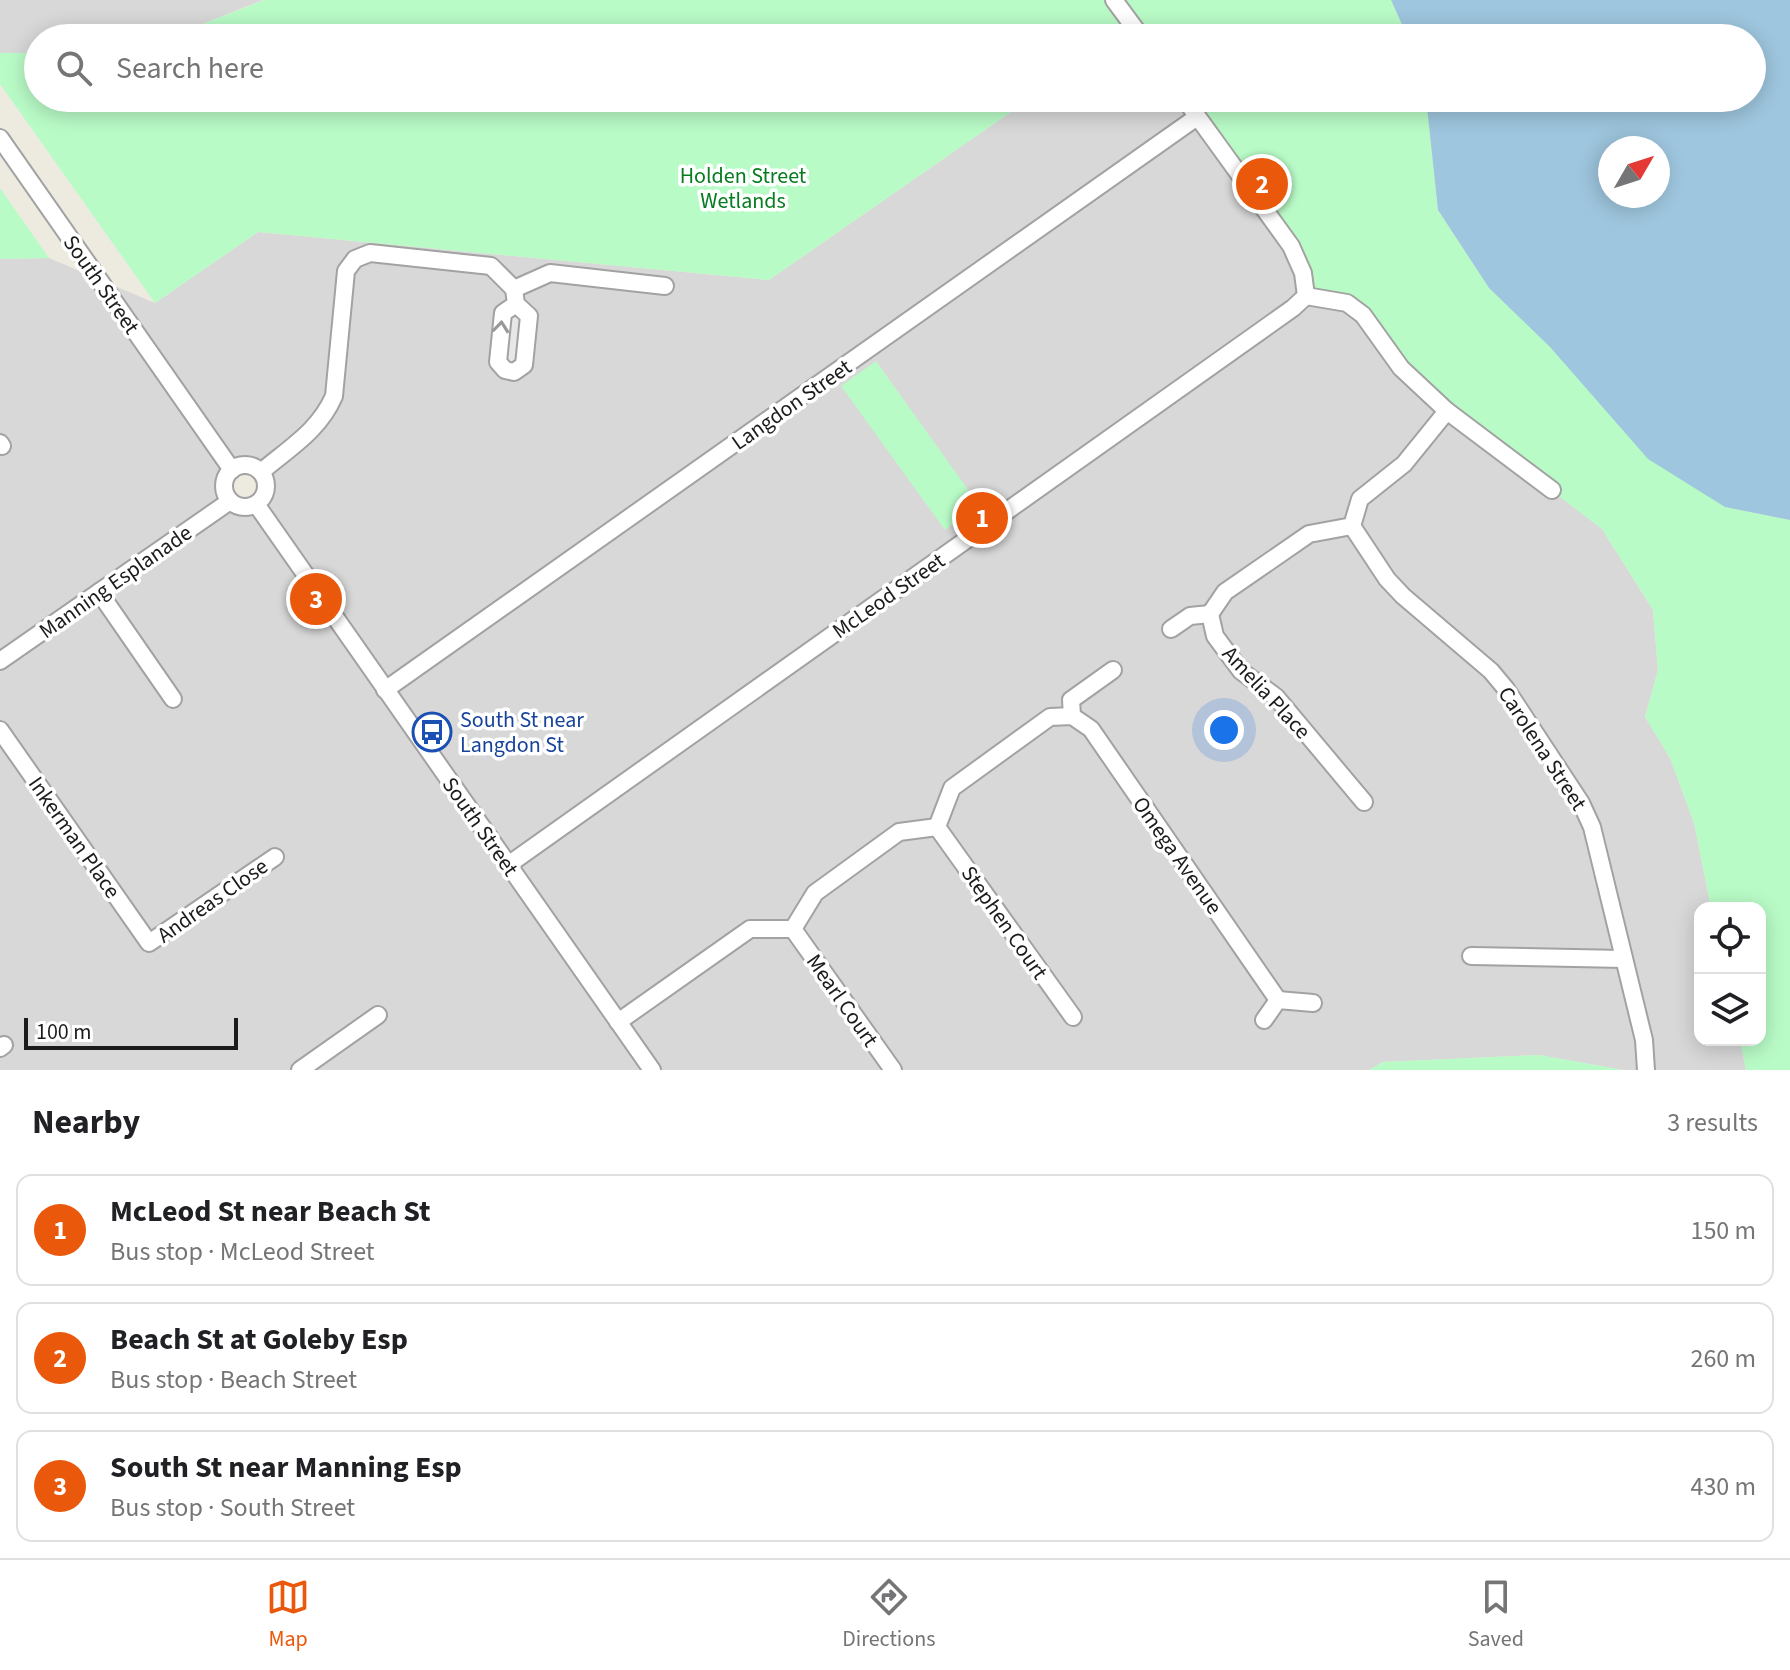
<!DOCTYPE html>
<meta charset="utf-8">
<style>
:root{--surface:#fff;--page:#f6f6f6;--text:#202124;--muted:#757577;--line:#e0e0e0;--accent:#ea580c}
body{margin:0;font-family:"Source Sans 3",sans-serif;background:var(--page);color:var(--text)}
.controls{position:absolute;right:24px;bottom:24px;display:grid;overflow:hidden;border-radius:16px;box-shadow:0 4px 20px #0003}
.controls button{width:72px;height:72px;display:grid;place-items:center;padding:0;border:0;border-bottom:2px solid var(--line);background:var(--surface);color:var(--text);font:40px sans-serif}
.compass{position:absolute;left:1598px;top:136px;width:72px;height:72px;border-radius:50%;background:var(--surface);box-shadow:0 4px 20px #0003;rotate:51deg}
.scale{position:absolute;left:24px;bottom:20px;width:214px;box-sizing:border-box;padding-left:8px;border:4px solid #1b1b1b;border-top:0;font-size:22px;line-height:28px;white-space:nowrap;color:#1b1b1b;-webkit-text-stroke:6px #fff;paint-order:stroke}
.you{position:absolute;left:1224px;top:730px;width:28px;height:28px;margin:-20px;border:6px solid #fff;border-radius:50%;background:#1a73e8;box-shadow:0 0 0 12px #1a73e833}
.badge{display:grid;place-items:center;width:52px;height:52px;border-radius:50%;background:var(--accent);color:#fff;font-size:26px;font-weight:700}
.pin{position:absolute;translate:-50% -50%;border:4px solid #fff;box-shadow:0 2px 8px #0006}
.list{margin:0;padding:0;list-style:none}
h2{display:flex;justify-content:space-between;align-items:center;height:104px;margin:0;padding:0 32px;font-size:34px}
h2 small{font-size:26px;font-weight:400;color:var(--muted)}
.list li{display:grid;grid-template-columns:52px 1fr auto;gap:24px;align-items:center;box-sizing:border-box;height:112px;margin:0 16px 16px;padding:0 16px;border:2px solid var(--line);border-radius:16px}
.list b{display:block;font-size:30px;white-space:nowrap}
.list p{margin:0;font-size:26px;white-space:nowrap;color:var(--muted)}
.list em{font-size:26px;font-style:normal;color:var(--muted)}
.icon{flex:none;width:44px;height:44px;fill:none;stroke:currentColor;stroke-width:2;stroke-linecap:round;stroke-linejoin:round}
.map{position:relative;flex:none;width:1790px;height:1070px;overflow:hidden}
.search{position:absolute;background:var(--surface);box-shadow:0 4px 20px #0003;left:24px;right:24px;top:24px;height:88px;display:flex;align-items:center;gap:20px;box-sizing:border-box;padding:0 28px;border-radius:44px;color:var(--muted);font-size:30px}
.sheet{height:488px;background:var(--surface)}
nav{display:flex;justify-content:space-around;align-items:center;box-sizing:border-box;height:112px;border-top:2px solid var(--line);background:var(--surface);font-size:22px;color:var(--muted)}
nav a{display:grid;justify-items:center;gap:4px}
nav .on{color:var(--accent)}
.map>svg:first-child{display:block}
.residential{fill:#d9d8d8;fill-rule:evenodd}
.park{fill:#b9fbc7}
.parking{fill:#e7e7e7}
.water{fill:#9ec6de;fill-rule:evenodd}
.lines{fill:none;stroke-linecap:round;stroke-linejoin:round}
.minor-casing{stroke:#a2a2a2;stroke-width:20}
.minor{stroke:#fff;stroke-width:16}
.oneway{stroke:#989898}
.labels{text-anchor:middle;stroke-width:7;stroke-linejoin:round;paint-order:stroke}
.park-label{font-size:22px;fill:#077c20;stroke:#fff}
.street-label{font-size:22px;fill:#1b1b1b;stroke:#fff}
.transit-label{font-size:22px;fill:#164399;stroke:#fff;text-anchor:start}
</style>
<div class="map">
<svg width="1790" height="1070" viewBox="0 0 1790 1070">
<rect width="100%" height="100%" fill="#edebe0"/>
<g class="residential">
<polygon points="0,0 263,0 167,38 38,38 38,53 0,53"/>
<path d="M1031,98H1184L1347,303L1552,490L1602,529L1653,610L1658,670L1645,717L1670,758L1694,823L1711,908H1700V1040H1740L1746,1070H1623L1539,1055L1383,1062L1369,1070H0V259L49,258L155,303L258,232L769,280ZM246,465L261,472L266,486L261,499L249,507H241L234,504L226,495L224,485L232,470Z"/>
</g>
<g class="park">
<polygon points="264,0 1391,0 1408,38 1142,38 1134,26 1117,38 167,38"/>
<polygon points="0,53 38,53 38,98 1031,98 769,280 258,232 155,303 0,84"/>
<polygon points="1184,98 1426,98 1438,210 1489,288 1725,507 1790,520 1790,1070 1746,1070 1740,1040 1760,1040 1760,908 1711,908 1694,823 1670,758 1645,717 1658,670 1653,610 1602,529 1447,411 1363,315 1306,296 1303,273"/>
<polygon points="0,188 49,258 0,259"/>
<polygon points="876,361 979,505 945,530 841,386"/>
<polygon points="1539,1055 1623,1070 1369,1070 1383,1062"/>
</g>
<polygon class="parking" points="503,313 529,316 524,365 498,362"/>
<path class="water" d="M1391,0H1790V520L1725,507L1648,459L1550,347L1489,288L1438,210L1426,98H1752V38H1408ZM1610,148H1658V196H1610Z"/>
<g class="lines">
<g class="minor-casing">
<g id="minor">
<polyline points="1114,0 1142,38"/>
<polyline points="1184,98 1291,246 1303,273 1306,296"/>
<polyline points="0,138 232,470"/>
<polyline points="514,289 550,273 665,286"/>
<polyline points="1306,296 1347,303 1363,315 1401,368 1447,411 1552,490"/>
<polyline points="0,443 2,446"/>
<circle cx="245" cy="486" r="21"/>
<path d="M261,472C289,448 319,431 334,396L346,271L355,259L370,253L491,266L514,289L516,304L529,316L524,365L514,372L505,370L498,362L503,313L516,304"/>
<polyline points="256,504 652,1070"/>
<polyline points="1352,526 1387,579 1403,596 1491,671 1506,689 1581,803 1592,827 1644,1040 1646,1070"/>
<polyline points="99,592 173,699"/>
<polyline points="1171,629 1190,616 1210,614"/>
<polyline points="0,661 230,501"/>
<polyline points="385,690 1197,117"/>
<polyline points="1072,716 1071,700 1113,670"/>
<polyline points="0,730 149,943 275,857"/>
<polyline points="1364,802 1276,697 1241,671 1215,636 1210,614 1225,592 1309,534 1352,526 1360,499 1404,464 1447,411"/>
<polyline points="937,827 1073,1017"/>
<polyline points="508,865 1293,308 1306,296"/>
<polyline points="793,929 893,1070"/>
<polyline points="1471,956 1624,959"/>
<polyline points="1264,1020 1278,1000 1313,1003"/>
<polyline points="618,1022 750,929 793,929 815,893 899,832 937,827 952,788 1050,717 1072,716 1091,729 1278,1000"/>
<polyline points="0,1048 4,1045"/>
<polyline points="300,1070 378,1015"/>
</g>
</g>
<use href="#minor" class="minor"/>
</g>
<defs><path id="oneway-chevron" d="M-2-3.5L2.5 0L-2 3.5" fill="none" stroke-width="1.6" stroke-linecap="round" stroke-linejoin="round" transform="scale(2)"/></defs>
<use class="oneway" href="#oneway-chevron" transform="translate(501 327) rotate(-84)"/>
<defs>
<g id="bus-ring" transform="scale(2)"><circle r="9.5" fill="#fff" stroke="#1a4fb4" stroke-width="1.5"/><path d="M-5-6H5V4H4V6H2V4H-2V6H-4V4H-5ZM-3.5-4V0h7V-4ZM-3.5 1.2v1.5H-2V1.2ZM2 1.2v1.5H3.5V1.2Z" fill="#1a4fb4"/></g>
</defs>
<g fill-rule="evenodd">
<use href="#bus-ring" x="432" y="732"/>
</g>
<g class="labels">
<g class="park-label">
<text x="743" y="183">Holden Street<tspan x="743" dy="25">Wetlands</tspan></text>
</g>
<g class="street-label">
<text transform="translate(102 284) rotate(55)" y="8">South Street</text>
<text transform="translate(791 404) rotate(-35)" y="8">Langdon Street</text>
<text transform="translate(115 581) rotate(-35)" y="8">Manning Esplanade</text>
<text transform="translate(888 595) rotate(-35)" y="8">McLeod Street</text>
<text transform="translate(1267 692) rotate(47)" y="8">Amelia Place</text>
<text transform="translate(1543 748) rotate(57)" y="8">Carolena Street</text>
<text transform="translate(481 826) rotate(55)" y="8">South Street</text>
<text transform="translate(75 837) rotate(55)" y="8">Inkerman Place</text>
<text transform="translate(1178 855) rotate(55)" y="8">Omega Avenue</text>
<text transform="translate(212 900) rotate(-35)" y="8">Andreas Close</text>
<text transform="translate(1005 922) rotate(55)" y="8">Stephen Court</text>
<text transform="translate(843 1000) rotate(55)" y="8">Mearl Court</text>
</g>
<g class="transit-label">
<text x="460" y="727">South St near<tspan x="460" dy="25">Langdon St</tspan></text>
</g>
</g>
</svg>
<div class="controls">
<button><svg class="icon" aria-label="locate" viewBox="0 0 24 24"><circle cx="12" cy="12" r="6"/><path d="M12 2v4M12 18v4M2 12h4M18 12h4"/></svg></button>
<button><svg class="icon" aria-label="layers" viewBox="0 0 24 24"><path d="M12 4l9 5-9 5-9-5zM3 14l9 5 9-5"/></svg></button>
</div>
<svg class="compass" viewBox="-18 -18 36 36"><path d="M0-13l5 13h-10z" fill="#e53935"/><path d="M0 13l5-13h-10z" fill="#757577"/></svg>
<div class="scale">100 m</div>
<div class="you"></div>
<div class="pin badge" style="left:982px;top:518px">1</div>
<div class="pin badge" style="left:1262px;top:184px">2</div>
<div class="pin badge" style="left:316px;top:599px">3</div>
<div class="search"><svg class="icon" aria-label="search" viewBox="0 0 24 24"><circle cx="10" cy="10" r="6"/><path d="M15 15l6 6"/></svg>Search here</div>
</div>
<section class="sheet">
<h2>Nearby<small>3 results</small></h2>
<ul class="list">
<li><span class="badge">1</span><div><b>McLeod St near Beach St</b><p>Bus stop · McLeod Street</p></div><em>150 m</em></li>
<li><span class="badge">2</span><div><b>Beach St at Goleby Esp</b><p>Bus stop · Beach Street</p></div><em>260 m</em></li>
<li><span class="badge">3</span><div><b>South St near Manning Esp</b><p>Bus stop · South Street</p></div><em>430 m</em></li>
</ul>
</section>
<nav>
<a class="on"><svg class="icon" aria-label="map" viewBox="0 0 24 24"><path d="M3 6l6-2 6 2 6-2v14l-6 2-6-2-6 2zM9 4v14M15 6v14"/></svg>Map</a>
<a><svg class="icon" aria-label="directions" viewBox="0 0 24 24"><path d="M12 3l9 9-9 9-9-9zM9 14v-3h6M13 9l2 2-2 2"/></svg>Directions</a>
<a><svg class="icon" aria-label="saved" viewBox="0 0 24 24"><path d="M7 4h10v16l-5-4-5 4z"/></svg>Saved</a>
</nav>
